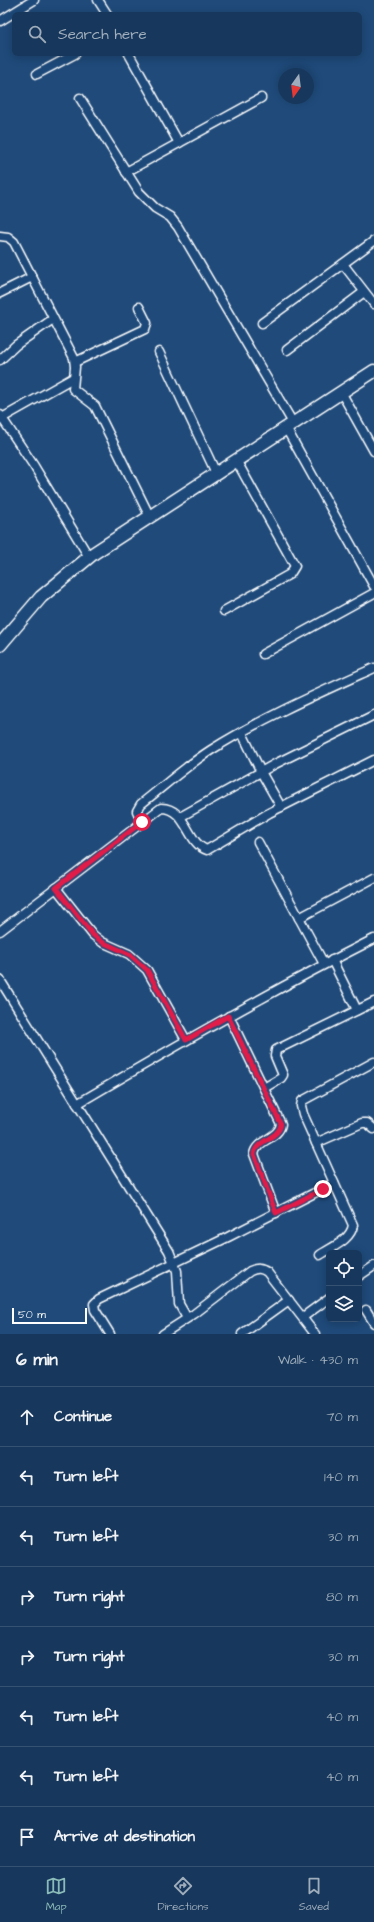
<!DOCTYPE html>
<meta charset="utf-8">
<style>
:root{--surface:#17385c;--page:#244365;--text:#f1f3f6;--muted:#9eacbb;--line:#365272;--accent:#8bbbb9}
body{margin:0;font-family:"Architects Daughter",sans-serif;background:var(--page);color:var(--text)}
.controls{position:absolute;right:12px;bottom:12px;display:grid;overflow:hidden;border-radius:6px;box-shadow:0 2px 10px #0003}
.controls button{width:36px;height:36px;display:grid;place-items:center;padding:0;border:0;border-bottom:1px solid var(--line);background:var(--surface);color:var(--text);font:20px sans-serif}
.compass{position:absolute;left:278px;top:68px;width:36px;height:36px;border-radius:50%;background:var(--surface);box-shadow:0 2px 10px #0003;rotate:194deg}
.scale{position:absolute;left:12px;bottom:10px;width:75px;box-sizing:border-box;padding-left:4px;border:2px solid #fff;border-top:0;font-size:11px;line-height:14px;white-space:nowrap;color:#fff;-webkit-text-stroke:3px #1f4a7a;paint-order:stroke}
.stop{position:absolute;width:12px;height:12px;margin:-9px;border:3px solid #e11d48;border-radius:50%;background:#fff}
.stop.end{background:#e11d48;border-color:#fff;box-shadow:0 1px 4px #0008}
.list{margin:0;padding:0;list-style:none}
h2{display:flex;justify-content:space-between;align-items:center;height:52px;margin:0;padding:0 16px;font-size:17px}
h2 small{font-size:13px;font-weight:400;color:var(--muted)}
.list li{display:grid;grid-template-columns:26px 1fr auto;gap:12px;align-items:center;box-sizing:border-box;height:60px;padding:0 16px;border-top:1px solid var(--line)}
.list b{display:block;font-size:15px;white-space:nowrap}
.list em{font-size:13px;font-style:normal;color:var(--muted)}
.icon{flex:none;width:22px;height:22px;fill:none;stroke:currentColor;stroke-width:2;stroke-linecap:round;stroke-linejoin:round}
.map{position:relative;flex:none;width:374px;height:1334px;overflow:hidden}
.search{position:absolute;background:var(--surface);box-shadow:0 2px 10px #0003;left:12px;right:12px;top:12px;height:44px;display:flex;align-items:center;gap:10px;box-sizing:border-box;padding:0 14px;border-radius:6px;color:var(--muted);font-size:15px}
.sheet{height:532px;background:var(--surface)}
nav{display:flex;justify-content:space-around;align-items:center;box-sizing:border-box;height:56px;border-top:1px solid var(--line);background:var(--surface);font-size:11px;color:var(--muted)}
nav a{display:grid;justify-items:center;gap:2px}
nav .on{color:var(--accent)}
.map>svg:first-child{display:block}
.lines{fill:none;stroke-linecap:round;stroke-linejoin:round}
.street-casing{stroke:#fff;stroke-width:11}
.secondary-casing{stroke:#fff;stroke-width:15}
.street{stroke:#1f4a7a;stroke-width:8}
.secondary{stroke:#1f4a7a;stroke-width:12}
.route{stroke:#e11d48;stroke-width:5}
</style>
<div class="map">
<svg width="374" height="1334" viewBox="0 0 374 1334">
<rect width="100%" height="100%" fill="#1f4a7a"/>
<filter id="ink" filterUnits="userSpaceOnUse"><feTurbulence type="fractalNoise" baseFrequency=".025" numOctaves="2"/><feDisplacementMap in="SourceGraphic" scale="8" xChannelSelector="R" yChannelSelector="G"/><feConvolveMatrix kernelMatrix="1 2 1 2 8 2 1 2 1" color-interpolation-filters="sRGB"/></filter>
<g filter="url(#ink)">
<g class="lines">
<g class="street-casing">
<g id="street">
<polyline points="98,0 107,14"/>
<polyline points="0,21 34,0"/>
<polyline points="129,54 179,143"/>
<polyline points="37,74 75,54"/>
<polyline points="80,98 139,192 155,208 170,217 178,227 293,423"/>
<polyline points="126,172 261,98"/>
<polyline points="0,236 8,237 14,242 74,358 75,367 73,389 95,406 150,517"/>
<polyline points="343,264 374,304"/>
<polyline points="0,293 32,277"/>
<polyline points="262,323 374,241"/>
<polyline points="287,350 364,292"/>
<polyline points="159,352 216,473"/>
<polyline points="0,360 16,345 53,319"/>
<polyline points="75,362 145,329 147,323 139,307"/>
<polyline points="341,392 374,451"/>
<polyline points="0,415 34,466 89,557"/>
<polyline points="2,418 73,378"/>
<polyline points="286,428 374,586"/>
<polyline points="224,611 290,574 295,566 236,460"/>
<polyline points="263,654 374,593"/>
<polyline points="242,733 261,772 281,807"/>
<polyline points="180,817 275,764 374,715"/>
<path d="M142,822L137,811L141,804C164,786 186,766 211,750C262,718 319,693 374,668"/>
<polyline points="258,842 324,964"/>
<polyline points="56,888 93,935 102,942 129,954 147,970 186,1040"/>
<polyline points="299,918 374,878"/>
<path d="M0,931L161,808C187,808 187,844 207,850L269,813L374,760"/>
<polyline points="332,960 357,1010"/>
<polyline points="0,980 169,1251 177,1271 179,1304 187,1318"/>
<path d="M229,1016L281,1124C279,1139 257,1139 254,1154L276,1213"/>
<polyline points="264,1088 281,1078 283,1075 275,1056 276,1050 374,1002"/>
<path d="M77,1104C175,1046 273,990 374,939"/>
<polyline points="316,1143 362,1123 367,1123 374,1129"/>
<path d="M320,1255C332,1247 351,1240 353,1225L303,1114L301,1106L302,1101L374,1062"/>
<polyline points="359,1276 374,1266"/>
<polyline points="366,1310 374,1323"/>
<polyline points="303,1317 329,1298"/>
<polyline points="110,1334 95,1310 94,1304 99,1299 228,1237 334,1183"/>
<path d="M163,1334L194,1314L250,1271C257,1268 261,1268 267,1272L315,1334"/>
<polyline points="242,1334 289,1300"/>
</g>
</g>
<g class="secondary-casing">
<polyline id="secondary" points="0,645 41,597 94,553 374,371"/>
</g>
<use href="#street" class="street"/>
<use href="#secondary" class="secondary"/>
</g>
</g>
<g class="lines" filter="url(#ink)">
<path class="route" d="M142,822L56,888L93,935L102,942L129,954L147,970L186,1040L228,1016L281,1124C279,1139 257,1139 254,1154L276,1213L323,1189"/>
</g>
</svg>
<div class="controls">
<button><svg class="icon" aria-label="locate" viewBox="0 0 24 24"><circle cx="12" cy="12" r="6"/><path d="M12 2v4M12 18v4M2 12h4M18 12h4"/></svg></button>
<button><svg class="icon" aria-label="layers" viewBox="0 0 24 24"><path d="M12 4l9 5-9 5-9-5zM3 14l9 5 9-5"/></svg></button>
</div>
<svg class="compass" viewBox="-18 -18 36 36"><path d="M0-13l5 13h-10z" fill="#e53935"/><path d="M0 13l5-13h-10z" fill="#9eacbb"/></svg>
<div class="scale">50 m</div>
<div class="stop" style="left:142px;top:822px"></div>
<div class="stop end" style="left:323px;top:1189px"></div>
<div class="search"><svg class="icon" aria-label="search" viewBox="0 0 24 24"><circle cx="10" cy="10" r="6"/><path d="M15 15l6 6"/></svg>Search here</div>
</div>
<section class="sheet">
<h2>6 min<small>Walk · 430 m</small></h2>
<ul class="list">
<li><svg class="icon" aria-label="ahead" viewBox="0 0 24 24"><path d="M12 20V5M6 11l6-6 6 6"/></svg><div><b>Continue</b></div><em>70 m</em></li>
<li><svg class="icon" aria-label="left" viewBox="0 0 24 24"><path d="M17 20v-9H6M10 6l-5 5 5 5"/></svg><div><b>Turn left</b></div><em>140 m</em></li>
<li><svg class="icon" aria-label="left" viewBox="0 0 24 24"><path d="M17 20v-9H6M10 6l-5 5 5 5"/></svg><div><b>Turn left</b></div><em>30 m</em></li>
<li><svg class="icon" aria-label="right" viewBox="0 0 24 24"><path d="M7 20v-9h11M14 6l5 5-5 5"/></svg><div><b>Turn right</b></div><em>80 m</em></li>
<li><svg class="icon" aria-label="right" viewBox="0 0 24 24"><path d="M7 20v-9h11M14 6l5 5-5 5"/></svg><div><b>Turn right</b></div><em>30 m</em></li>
<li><svg class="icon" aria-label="left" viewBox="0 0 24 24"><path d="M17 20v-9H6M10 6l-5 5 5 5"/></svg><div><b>Turn left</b></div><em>40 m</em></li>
<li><svg class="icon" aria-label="left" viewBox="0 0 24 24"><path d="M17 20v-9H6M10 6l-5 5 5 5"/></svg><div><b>Turn left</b></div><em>40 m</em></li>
<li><svg class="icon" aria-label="arrive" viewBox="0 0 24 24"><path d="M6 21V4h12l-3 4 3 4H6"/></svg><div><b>Arrive at destination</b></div></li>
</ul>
</section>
<nav>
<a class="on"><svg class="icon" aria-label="map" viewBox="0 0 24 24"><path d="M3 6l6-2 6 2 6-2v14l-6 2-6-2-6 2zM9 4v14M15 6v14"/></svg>Map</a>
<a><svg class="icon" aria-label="directions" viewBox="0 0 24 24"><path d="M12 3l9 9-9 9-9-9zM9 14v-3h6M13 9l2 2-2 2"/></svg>Directions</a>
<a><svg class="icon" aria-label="saved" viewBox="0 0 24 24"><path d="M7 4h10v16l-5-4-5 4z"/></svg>Saved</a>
</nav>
